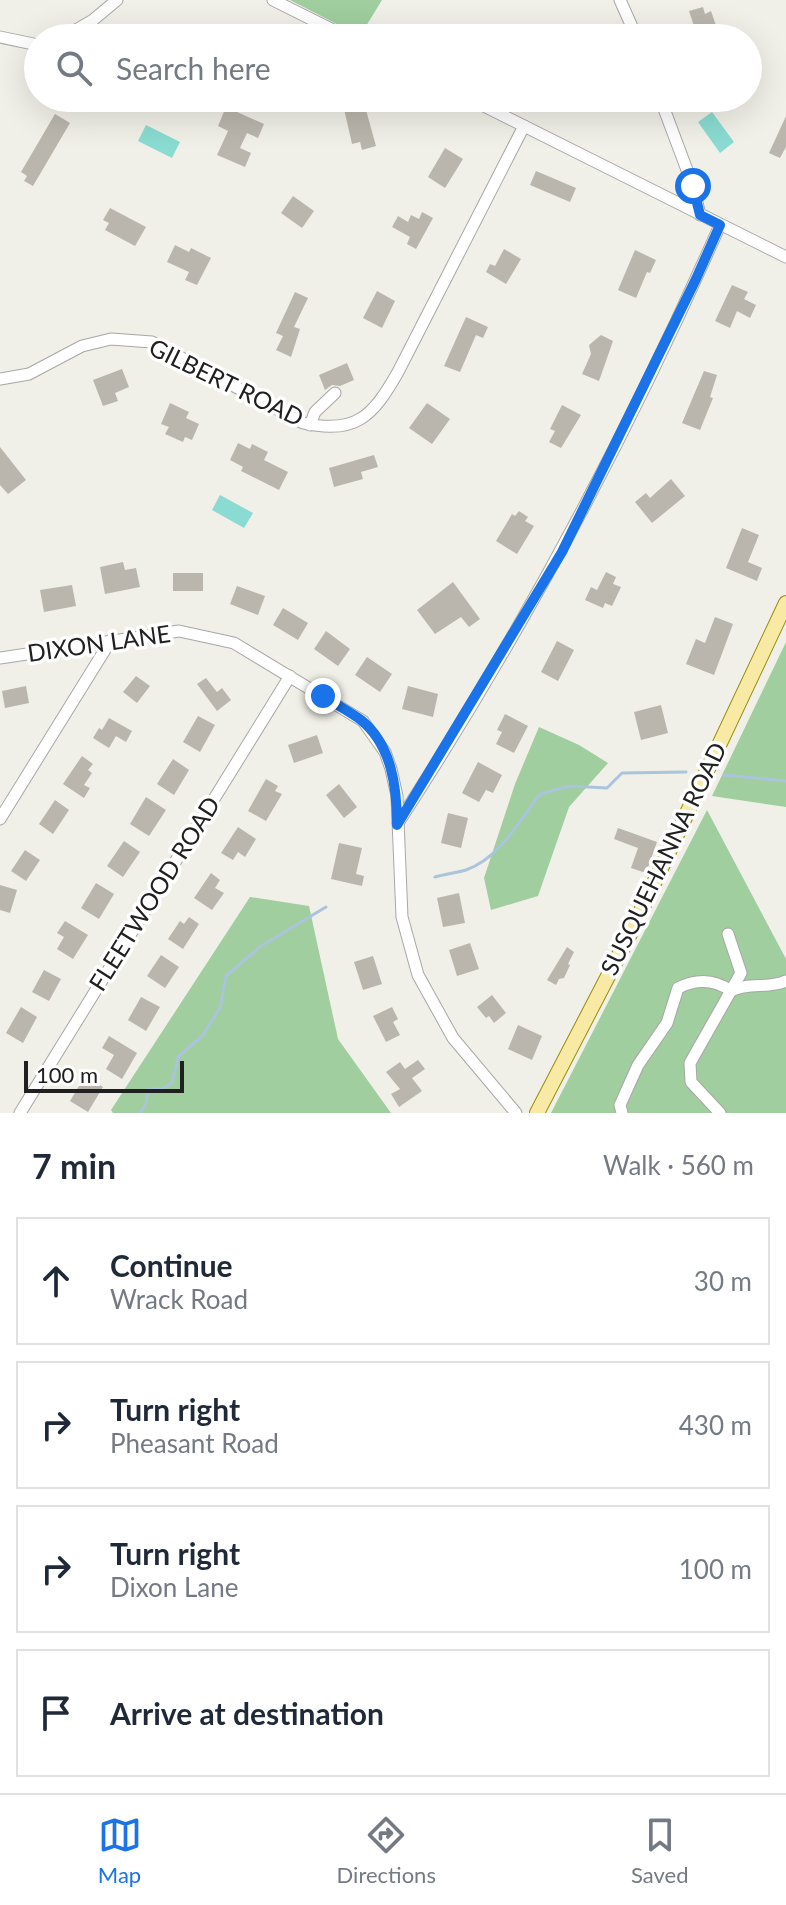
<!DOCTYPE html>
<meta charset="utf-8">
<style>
:root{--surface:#fff;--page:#f6f6f7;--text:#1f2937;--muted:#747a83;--line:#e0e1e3;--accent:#1a73e8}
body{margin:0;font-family:Lato,sans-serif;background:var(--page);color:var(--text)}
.scale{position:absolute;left:24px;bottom:20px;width:160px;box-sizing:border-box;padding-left:8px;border:4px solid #202020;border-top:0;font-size:22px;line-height:28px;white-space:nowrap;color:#202020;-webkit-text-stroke:6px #fff;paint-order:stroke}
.stop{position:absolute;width:24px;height:24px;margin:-18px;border:6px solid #1a73e8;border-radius:50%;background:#fff}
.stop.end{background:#1a73e8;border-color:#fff;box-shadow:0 2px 8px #0008}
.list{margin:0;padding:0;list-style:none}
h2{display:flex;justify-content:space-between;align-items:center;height:104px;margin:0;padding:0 32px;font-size:34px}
h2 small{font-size:26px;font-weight:400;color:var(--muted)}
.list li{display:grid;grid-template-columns:52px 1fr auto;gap:24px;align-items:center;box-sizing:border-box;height:128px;margin:0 16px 16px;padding:0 16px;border:2px solid var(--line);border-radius:0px}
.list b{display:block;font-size:30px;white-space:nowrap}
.list p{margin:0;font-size:26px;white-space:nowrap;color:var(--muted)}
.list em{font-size:26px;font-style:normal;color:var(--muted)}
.icon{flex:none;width:44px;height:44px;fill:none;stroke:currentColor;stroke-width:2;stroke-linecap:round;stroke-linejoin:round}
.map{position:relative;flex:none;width:786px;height:1113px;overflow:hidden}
.search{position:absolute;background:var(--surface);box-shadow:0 8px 32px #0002;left:24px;right:24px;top:24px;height:88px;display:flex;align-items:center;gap:20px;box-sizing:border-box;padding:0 28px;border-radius:44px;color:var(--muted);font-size:30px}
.sheet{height:680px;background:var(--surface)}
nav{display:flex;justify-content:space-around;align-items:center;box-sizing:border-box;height:112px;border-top:2px solid var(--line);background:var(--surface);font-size:22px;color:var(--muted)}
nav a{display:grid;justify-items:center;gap:4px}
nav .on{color:var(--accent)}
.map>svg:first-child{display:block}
.forest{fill:#a0ce9e}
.pitch{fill:#8adbd1}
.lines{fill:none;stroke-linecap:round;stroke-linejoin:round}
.stream{stroke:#aac4dc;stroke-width:3}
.building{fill:#bab6ad}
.minor-casing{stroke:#a7a7a7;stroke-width:13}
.major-casing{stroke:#968c07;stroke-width:16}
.minor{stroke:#fff;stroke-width:11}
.major{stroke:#f8eaa5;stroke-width:14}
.route{stroke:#1a73e8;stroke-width:10}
.labels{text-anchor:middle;stroke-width:7;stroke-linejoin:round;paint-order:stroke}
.street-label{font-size:24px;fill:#202020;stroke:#fff}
</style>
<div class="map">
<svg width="786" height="1113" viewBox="0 0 786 1113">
<rect width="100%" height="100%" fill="#f0f0e8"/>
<g class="forest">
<polygon points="290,0 382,0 360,36"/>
<polygon points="786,642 786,807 712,796"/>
<polygon points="539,727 579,745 608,763 569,807 538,896 491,910 484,878 515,784"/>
<polygon points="707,810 786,959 786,1113 551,1113"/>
<polygon points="250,897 309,906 338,1039 391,1113 113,1113 111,1110"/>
</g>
<g class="pitch">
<polygon points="712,112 734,142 720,153 698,122"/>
<polygon points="146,125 180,142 172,158 138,141"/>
<polygon points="220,495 253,513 244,528 212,510"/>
</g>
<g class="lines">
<g class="stream">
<polyline points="724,775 786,781"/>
<path d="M435,877C445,874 456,873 466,870C500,858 519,821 540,794L570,786L607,788L622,773L686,772"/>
<polyline points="140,1113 146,1104 148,1089 162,1089 172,1083 178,1057 202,1036 220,1008 226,976 261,946 326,907"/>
</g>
</g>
<g class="building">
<polygon points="703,7 705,14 711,11 719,34 698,38 689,11"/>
<polygon points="353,98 357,112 366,110 376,146 362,150 360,142 352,144 342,100"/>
<polygon points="226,107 264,124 258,138 247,133 240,148 251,153 245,167 217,155 228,131 218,126"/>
<polygon points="55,114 70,123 33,186 24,181 27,176 21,172"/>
<polygon points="786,116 786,147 780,158 769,153"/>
<polygon points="445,148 463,159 445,188 428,177"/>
<polygon points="536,171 576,188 570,202 530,185"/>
<polygon points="293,196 314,211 302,228 281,213"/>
<polygon points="110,208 146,227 135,246 105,230 109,223 103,220"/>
<polygon points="422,212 433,218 416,249 407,244 410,237 392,227 398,216 408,222 411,215 419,219"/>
<polygon points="175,245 189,252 191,248 211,258 197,285 185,280 189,272 167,262"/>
<polygon points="504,249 521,259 506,284 486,272 490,264 495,266"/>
<polygon points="635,250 656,260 650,273 647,272 636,298 618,290"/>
<polygon points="732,285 748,292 744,299 756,305 750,318 737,311 730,328 715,321"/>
<polygon points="377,291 395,301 382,328 363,318"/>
<polygon points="295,292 308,298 294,327 300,329 291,357 276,350 283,336 276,333"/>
<polygon points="466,317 488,327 483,338 476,335 460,372 444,366"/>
<polygon points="601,335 613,341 599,381 582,374 591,354 589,345"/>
<polygon points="347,363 354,380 340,386 332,385 325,390 319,375"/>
<polygon points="122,369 129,387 115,393 118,401 103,406 93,380"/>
<polygon points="704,371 717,375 710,397 713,398 700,430 682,423"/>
<polygon points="170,403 189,412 186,418 199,424 192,440 185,437 183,442 165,434 169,427 161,424"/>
<polygon points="427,403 450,419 432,444 409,428"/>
<polygon points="562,405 581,415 561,448 549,442 555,431 550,429"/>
<polygon points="238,443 250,449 252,444 268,452 264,460 288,472 279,490 241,471 243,467 230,460"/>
<polygon points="0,447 26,480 8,494 0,485"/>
<polygon points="374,455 378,467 361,472 363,479 334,487 329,468"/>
<polygon points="671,479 685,496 652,523 635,502 646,493 650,498"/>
<polygon points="519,511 528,517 525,521 534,526 517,554 496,541 512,514 515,516"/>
<polygon points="742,528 759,535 748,562 762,568 757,581 726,568"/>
<polygon points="123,562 125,570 136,568 140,587 105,594 100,567"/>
<polygon points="606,572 616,577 613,584 621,587 612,606 605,603 603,608 585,600 591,587 597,590"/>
<rect x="173" y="573" width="30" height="18"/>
<polygon points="453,582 480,619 469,627 461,617 435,634 417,610"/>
<polygon points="72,585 76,606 44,612 40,590"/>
<polygon points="237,586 265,596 258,615 230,604"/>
<polygon points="283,608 308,623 298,640 273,625"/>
<polygon points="715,617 733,624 714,675 686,664 696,639 705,643"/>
<polygon points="326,631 350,649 338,666 314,649"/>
<polygon points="557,641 574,650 558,681 541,672"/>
<polygon points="367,657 392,674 380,692 355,675"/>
<polygon points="136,676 150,686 137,703 123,692"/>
<polygon points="206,678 217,692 222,688 231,700 217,711 197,684"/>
<polygon points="26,686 29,703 5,708 2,691"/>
<polygon points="408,686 438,694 433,717 402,709"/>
<polygon points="661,705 668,733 641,740 634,712"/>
<polygon points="505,714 528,726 514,753 496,744 502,732 497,730"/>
<polygon points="198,716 215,725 200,752 183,742"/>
<polygon points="109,718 132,731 126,742 116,736 109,748 93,738 99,728 102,730"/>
<polygon points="317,735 323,753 294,763 288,745"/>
<polygon points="82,756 93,764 88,770 92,773 84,785 90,788 84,798 63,784"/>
<polygon points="173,759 189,770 174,795 157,784"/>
<polygon points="478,762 502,775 493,793 486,790 479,802 462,793"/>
<polygon points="266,779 278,786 275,791 282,794 266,821 248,811"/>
<polygon points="339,784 357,807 344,818 326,795"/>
<polygon points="146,797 166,810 149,836 130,824"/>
<polygon points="55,800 69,810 53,834 39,824"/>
<polygon points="448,813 468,818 461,848 441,843"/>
<polygon points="238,827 256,839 245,857 238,852 233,860 221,853"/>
<polygon points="618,828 657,842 646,873 631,868 638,848 614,839"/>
<polygon points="124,841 140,852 123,877 107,866"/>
<polygon points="339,843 362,848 356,874 364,876 362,886 331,879"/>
<polygon points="25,850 40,860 26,881 11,871"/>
<polygon points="211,873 220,880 215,888 224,893 212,910 194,898"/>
<polygon points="96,883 114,894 99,919 81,908"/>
<polygon points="0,885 17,890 10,913 0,910"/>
<polygon points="459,893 465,923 443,927 437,898"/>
<polygon points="189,917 199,924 183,949 168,939 180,921 184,924"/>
<polygon points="65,921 88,935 73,959 57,949 64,937 57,933"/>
<polygon points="470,943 479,969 457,976 449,950"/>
<polygon points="567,947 574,952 568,964 570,965 564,978 559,979 556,985 547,980"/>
<polygon points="161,955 179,967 165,988 147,976"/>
<polygon points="373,956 382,984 363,990 354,962"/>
<polygon points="44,970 61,979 49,1001 32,992"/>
<polygon points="492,995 506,1013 494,1023 489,1016 486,1018 477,1007"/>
<polygon points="141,997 160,1007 146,1031 128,1020"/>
<polygon points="21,1007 37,1017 23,1043 6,1033"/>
<polygon points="392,1007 398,1019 393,1022 400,1035 386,1042 373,1016"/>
<polygon points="518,1025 542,1036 532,1060 508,1049"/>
<polygon points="109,1036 137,1053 122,1079 106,1069 114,1055 102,1048"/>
<polygon points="418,1060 425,1069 412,1078 422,1091 399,1107 391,1094 400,1089 386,1072 400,1062 405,1069"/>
<polygon points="85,1076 103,1087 88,1112 70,1101"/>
</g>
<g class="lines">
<g class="minor-casing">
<g id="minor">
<polyline points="273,0 349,38"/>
<polyline points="620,0 637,38"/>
<polyline points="0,37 38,45"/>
<polyline points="62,38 93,20 117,0"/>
<polyline points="468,98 786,257"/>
<polyline points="660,98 693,186 700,215"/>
<path d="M0,379L29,374L82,346L111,339L152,342L303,423C356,435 373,416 398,372L524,126"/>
<polyline points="310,425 315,412 335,393"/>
<polyline points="0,658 179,631 234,643 363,721 385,752 391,769 397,796 402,917 418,975 453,1038 516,1113"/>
<polyline points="0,819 111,640"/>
<path d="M398,823C522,633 629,432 720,225"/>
<polyline points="20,1113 290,676"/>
<path d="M622,1113L620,1105L638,1065L667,1023L678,988C696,979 714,979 731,991C748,982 769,989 786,981"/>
<polyline points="720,1113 691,1082 690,1063 741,973 728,934"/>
</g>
</g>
<g class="major-casing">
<polyline id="major" points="537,1113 632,930 786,603"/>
</g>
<use href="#minor" class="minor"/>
<use href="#major" class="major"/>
</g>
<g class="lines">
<path class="route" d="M323,696C335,704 349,711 361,720C392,745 397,788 397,825L562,552L696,279L720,225L700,215L693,186"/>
</g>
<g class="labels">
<g class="street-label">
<text transform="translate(226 383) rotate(26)" y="8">GILBERT ROAD</text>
<text transform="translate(99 644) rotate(-8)" y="8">DIXON LANE</text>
<text transform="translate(664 859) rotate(-64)" y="8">SUSQUEHANNA ROAD</text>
<text transform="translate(155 894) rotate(-58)" y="8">FLEETWOOD ROAD</text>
</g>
</g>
</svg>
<div class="scale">100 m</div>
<div class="stop" style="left:693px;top:186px"></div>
<div class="stop end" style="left:323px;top:696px"></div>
<div class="search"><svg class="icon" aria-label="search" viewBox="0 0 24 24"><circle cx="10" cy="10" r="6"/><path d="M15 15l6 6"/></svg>Search here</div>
</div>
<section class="sheet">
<h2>7 min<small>Walk · 560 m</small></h2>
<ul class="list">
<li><svg class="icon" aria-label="ahead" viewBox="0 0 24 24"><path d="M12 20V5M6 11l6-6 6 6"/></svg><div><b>Continue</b><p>Wrack Road</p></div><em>30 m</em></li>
<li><svg class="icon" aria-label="right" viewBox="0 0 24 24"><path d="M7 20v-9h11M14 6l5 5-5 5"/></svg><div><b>Turn right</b><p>Pheasant Road</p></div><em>430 m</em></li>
<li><svg class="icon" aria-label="right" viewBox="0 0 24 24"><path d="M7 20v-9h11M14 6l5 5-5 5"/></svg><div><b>Turn right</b><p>Dixon Lane</p></div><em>100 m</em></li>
<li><svg class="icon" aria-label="arrive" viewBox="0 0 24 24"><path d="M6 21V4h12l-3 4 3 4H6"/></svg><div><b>Arrive at destination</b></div></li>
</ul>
</section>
<nav>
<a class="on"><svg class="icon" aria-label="map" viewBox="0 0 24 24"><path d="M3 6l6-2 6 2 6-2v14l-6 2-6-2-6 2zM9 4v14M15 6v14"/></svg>Map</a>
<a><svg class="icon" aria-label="directions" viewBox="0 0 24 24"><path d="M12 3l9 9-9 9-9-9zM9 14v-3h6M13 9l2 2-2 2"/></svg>Directions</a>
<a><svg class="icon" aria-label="saved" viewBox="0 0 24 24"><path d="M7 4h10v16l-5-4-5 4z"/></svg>Saved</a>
</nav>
